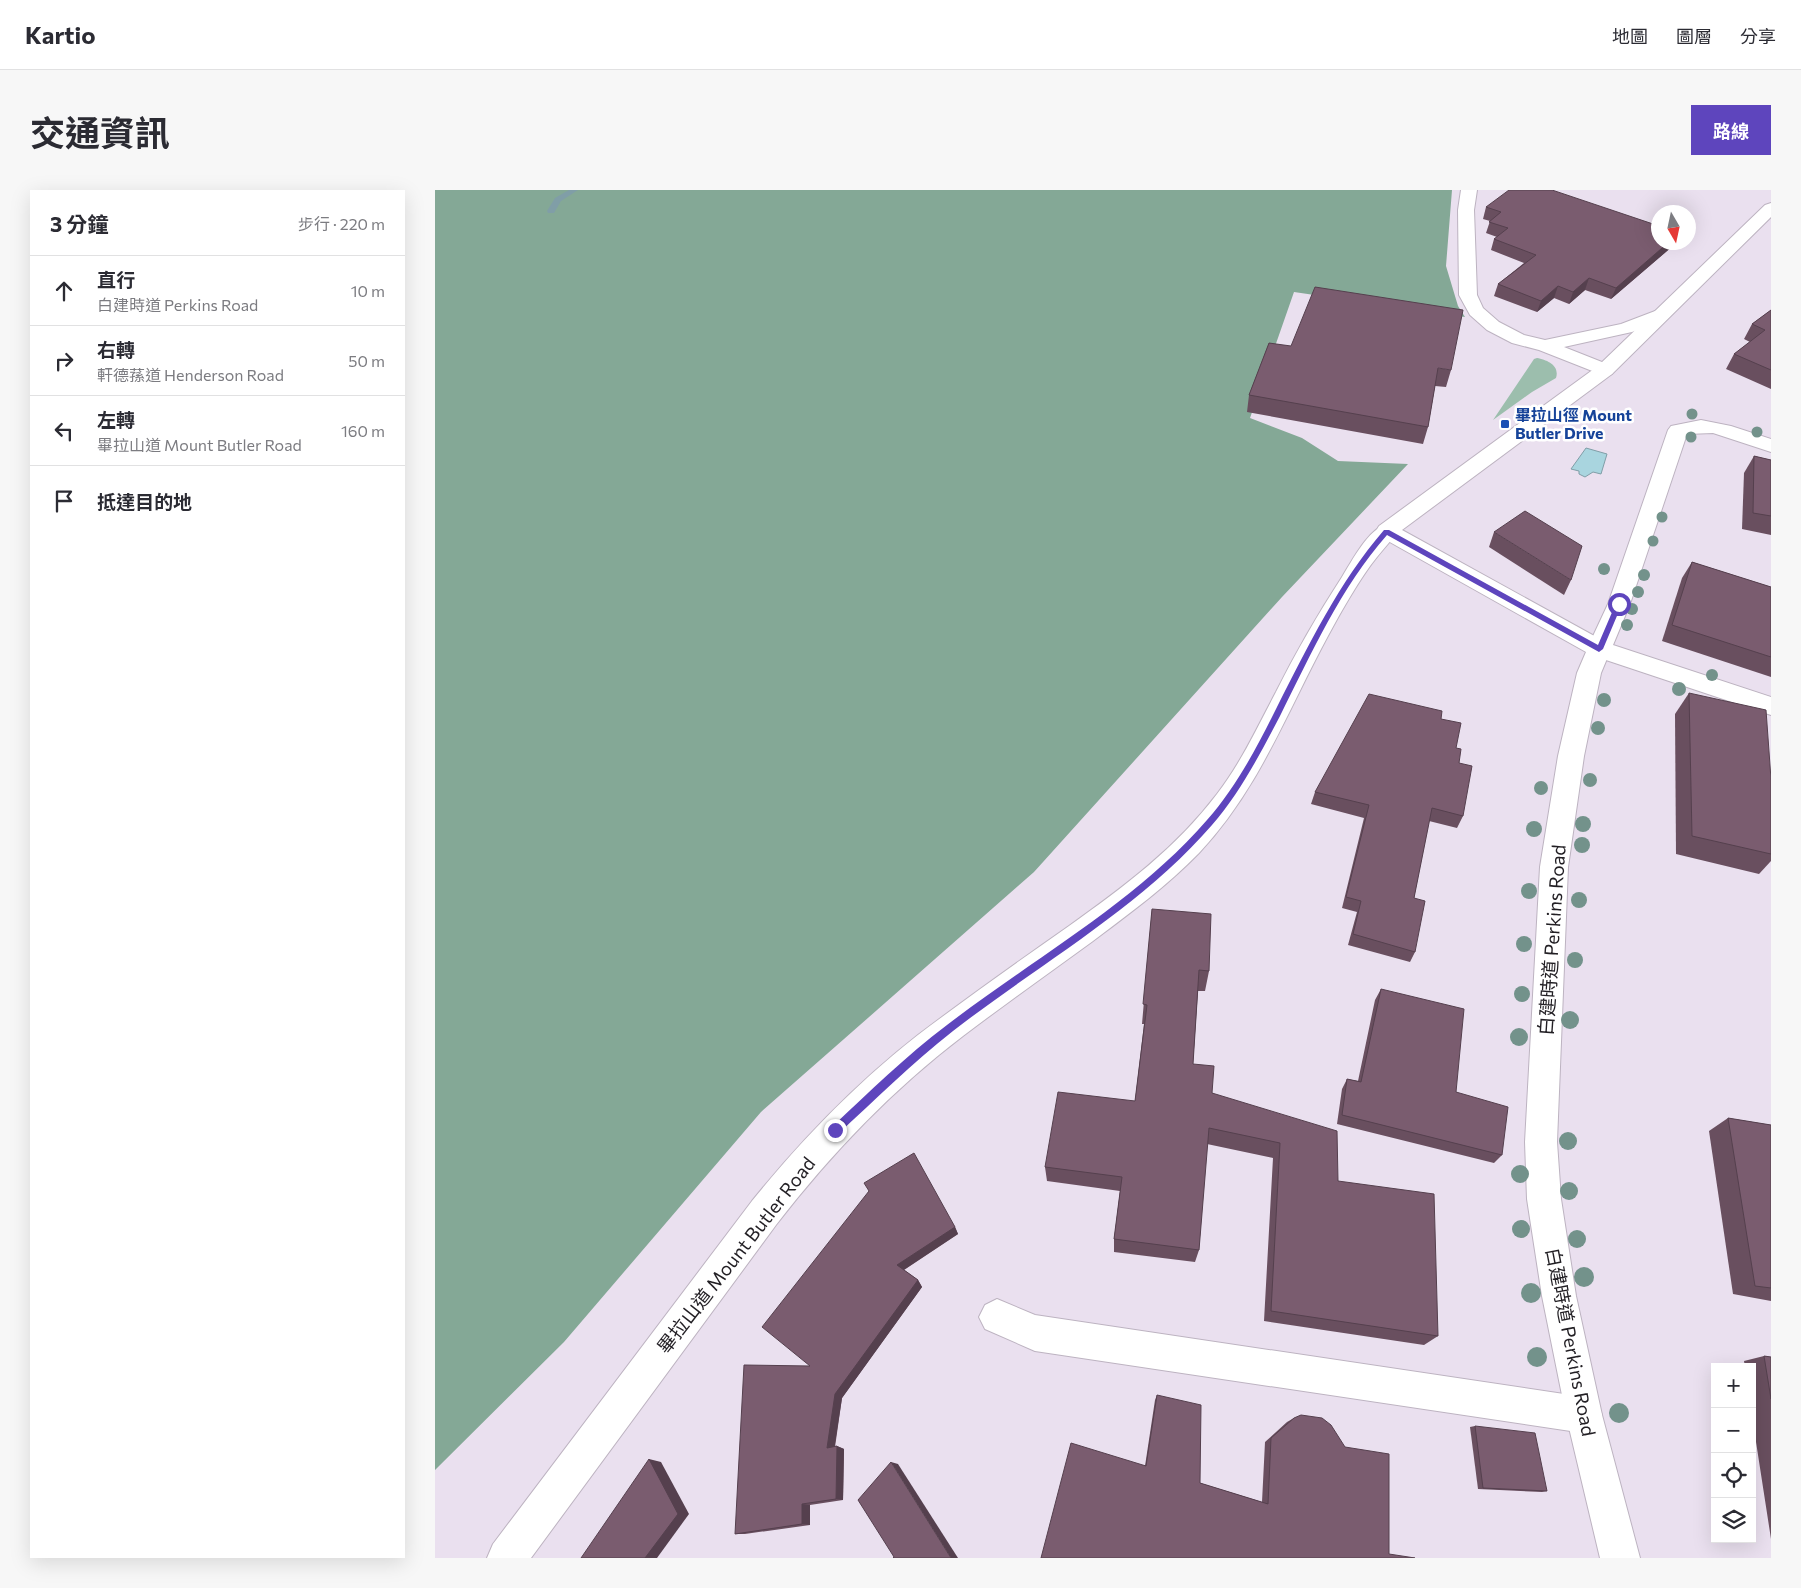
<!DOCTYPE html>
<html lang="zh-TW">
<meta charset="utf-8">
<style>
:root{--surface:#fff;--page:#f7f7f7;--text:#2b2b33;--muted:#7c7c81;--line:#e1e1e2;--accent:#5e45bd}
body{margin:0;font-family:Commissioner,"Noto Sans TC",sans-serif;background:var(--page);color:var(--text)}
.controls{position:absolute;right:15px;bottom:15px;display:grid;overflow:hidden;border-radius:0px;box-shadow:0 5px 20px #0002}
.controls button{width:45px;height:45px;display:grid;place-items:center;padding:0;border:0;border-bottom:1px solid var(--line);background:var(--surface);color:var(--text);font:25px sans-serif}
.compass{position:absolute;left:1216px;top:15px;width:45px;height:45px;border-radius:50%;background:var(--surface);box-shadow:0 5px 20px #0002;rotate:171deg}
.stop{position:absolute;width:15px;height:15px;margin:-11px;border:4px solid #5e45bd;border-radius:50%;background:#fff}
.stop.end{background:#5e45bd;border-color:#fff;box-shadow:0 1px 5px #0008}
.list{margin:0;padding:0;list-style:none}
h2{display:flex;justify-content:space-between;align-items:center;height:65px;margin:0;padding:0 20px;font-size:21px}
h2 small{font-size:16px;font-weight:400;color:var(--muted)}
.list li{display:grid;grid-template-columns:32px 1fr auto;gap:15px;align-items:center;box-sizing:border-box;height:70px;padding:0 20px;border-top:1px solid var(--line)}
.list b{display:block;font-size:19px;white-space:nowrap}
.list p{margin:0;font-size:16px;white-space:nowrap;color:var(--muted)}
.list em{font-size:16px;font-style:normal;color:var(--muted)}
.icon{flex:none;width:28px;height:28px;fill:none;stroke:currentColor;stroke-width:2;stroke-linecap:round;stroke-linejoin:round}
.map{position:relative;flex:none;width:1336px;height:1368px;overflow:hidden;border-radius:0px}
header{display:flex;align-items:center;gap:30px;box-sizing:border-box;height:70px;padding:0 25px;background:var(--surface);border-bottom:1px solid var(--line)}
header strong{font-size:24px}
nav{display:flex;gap:28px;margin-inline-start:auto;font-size:18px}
.intro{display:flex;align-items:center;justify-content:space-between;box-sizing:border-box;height:120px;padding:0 30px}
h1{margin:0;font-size:35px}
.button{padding:12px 22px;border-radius:0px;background:var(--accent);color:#fff;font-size:18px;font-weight:700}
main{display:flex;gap:30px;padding:0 30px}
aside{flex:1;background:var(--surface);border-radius:0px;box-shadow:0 5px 20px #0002}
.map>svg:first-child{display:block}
.green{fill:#9cbead}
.forest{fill:#84a896}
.water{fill:#a9d5df;stroke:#809ea7}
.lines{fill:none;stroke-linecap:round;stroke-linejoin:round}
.stream{fill:#809ea7;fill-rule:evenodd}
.minor-casing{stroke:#bdb3c1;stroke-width:2}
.tertiary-casing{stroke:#bdb3c1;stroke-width:2}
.minor{fill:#fff;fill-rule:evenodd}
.tertiary{fill:#fff;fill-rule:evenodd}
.tree{fill:#73928b}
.wall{fill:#694f5f}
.shaded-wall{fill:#55404e}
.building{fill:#7a5c6f;stroke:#55404e}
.route{fill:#5e45bd}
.transit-dot{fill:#1a4fb4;stroke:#fff;stroke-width:2}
.labels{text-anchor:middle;stroke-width:5;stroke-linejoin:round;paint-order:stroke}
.far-transit-label{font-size:16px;font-weight:bold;fill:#164399;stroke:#fff;text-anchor:start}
.street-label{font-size:19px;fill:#221f24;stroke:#fff}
</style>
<header>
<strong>Kartio</strong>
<nav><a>地圖</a><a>圖層</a><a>分享</a></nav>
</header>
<div class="intro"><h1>交通資訊</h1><a class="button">路線</a></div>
<main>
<aside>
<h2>3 分鐘<small>步行 · 220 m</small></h2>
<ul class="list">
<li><svg class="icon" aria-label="ahead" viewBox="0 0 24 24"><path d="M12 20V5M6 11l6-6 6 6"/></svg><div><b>直行</b><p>白建時道 Perkins Road</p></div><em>10 m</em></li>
<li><svg class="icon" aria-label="right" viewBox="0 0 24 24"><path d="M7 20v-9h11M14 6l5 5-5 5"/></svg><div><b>右轉</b><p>軒德蓀道 Henderson Road</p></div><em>50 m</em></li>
<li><svg class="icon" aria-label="left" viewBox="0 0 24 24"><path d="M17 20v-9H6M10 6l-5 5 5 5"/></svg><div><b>左轉</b><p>畢拉山道 Mount Butler Road</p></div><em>160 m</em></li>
<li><svg class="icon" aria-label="arrive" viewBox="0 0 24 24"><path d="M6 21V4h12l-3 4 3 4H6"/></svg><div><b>抵達目的地</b></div></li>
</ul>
</aside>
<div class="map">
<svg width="1336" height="1368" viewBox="0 0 1336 1368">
<rect width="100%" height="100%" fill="#eae0ef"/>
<path class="green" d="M1102,168C1112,170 1125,175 1121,188L1097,202L1058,230L1099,169Z"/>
<polygon class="forest" points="0,0 1017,0 1011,76 1023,116 1030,127 859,102 815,228 867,248 903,271 973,274 847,407 599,682 326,922 129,1152 0,1280"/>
<polygon class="water" points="1151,258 1172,264 1166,284 1158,282 1150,287 1144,284 1144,281 1136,279"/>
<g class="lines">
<polygon class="stream" points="134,0 143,0 126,11 119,23 113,23 112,21 120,8"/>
<g class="minor-casing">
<g id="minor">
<polygon points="1026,0 1042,0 1039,20 1042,105 1048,118 1064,132 1089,145 1110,150 1186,134 1228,118 1234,119 1237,123 1234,127 1197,142 1129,157 1177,176 1179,180 1177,184 1170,186 1104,160 1077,153 1052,140 1035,125 1024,105 1023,20"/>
<polygon points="1266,230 1296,236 1336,249 1336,262 1278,243 1252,244 1195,414 1178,455 1336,507 1336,525 1156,465 1152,459 1173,414 1233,240 1236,236"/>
<path d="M952,334L960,336L963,341C957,350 949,358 942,367C925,388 907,420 894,444C852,521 825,598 764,663C732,696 695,723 658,751C614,783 570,814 528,846C457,900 395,965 341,1035L96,1368H52L58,1354L317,1011C372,943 435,879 507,827C549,796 591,766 634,736C689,697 741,658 782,604C806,573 823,536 841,502C861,462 883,424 907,387C917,371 933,339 952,334Z"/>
<polygon points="562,1109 600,1125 1149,1207 1162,1212 1167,1225 1162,1238 1149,1243 600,1161 550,1139 544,1127 550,1115"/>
</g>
</g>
<g class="tertiary-casing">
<polygon id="tertiary" points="1336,13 1336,27 1177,184 967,340 1172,453 1176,459 1166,483 1149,566 1133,677 1122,952 1126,1009 1141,1106 1167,1225 1205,1368 1165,1368 1131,1225 1107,1106 1092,1009 1090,952 1105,677 1123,566 1142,483 1151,462 944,346 941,341 944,336 1163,176 1330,15"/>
</g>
<use href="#minor" class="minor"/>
<use href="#tertiary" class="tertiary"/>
</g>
<g class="tree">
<circle cx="1257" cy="224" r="5.5"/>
<circle cx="1322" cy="242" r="5.5"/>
<circle cx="1256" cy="247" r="5.5"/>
<circle cx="1227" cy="327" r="5.5"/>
<circle cx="1218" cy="351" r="5.5"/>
<circle cx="1169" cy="379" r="6"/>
<circle cx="1209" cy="385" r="6"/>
<circle cx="1203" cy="402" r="6"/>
<circle cx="1197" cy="419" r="6"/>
<circle cx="1192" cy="435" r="6"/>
<circle cx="1277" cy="485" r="6"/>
<circle cx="1244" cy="499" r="7"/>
<circle cx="1169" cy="510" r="7"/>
<circle cx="1163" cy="538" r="7"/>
<circle cx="1155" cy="590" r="7"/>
<circle cx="1106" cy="598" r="7"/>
<circle cx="1148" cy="634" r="8"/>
<circle cx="1099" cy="639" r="8"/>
<circle cx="1147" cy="655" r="8"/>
<circle cx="1094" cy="701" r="8"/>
<circle cx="1144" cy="710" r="8"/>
<circle cx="1089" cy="754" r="8"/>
<circle cx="1140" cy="770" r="8"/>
<circle cx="1087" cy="804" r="8"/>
<circle cx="1135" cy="830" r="9"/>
<circle cx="1084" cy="847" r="9"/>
<circle cx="1133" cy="951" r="9"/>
<circle cx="1085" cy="984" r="9"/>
<circle cx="1134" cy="1001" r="9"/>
<circle cx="1086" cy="1039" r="9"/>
<circle cx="1142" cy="1049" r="9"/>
<circle cx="1149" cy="1087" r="10"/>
<circle cx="1096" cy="1103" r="10"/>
<circle cx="1102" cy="1167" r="10"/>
<circle cx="1184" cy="1223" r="10"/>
</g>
<g class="wall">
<polygon points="1051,17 1224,52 1240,52 1239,55 1176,109 1150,100 1134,114 1119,108 1102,122 1059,106 1063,94 1089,73 1056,60 1059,49 1062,47 1051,43 1055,31 1048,29"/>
<polygon points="1336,120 1336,199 1291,179 1299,164 1315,152 1309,149 1317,134"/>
<polygon points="834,153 1016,180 1011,197 1000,196 993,237 988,254 812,222 814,205"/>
<polygon points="1319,266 1336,270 1336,345 1307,339 1309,283"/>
<polygon points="1059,342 1136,390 1129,405 1054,357"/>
<polygon points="1257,372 1336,397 1336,487 1227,451 1247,388"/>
<polygon points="1254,503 1336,589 1336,671 1324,684 1241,664 1240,524"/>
<polygon points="1006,529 1021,558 1024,573 1028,626 1022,638 994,631 979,708 980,762 975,772 913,755 922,722 907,718 929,628 876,614 880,602"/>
<polygon points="717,719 774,781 770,801 763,801 758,874 777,903 903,991 1003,1146 989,1155 829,1131 838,968 772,954 764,1060 760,1072 679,1062 679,1049 685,1001 612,991 610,977 700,911 709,834 707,834"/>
<polygon points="946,799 1067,965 1059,973 902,934 907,899 912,889 923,891 940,810"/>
<polygon points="1293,928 1336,935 1336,1111 1298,1104 1274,941"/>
<polygon points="434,1001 520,1037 523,1044 469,1080 483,1090 487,1097 407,1208 400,1257 402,1256 409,1259 408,1310 375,1315 375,1335 310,1344 300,1344 375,1176"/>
<polygon points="1329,1166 1336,1167 1336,1349 1317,1226 1317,1177 1310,1177 1309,1171"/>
<polygon points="722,1205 765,1293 827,1312 830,1252 852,1232 859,1228 954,1364 606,1368 710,1276 720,1210"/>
<polygon points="1040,1236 1112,1301 1107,1302 1043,1299 1035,1237"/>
</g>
<g class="shaded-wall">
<polygon points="1234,52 1240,52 1239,55 1176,109 1181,98"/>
<polygon points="1154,88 1150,100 1134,114 1138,102"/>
<polygon points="1123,96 1119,108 1102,122 1106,111"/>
<polygon points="520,1037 523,1044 467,1081 462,1075"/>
<polygon points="483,1090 487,1097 407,1208 399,1260 392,1258 400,1204"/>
<polygon points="402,1256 409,1259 408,1310 401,1309"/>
<polygon points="214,1269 226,1272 254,1324 222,1368 210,1368"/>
<polygon points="456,1272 463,1274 523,1368 516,1368"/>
<polygon points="367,1314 375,1315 375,1335 367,1334"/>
</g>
<g class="building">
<polygon points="1074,0 1117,0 1224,36 1224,52 1234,52 1181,98 1154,88 1138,102 1123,96 1106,111 1063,94 1101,65 1059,49 1073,38 1054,32 1066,22 1051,17"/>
<polygon points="880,97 1028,120 1016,180 1003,178 993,237 814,205 834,153 856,156"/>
<polygon points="1336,120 1336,180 1299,164 1330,140 1317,134"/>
<polygon points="1319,266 1336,270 1336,326 1318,323"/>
<polygon points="1090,321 1147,356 1136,390 1059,342"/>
<polygon points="1257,372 1336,397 1336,467 1237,435"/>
<polygon points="1254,503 1331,520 1336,589 1336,664 1257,646"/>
<polygon points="934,504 1007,521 1006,529 1026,533 1021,558 1026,559 1024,573 1037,576 1028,626 997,618 979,708 990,711 980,762 918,744 926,711 911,707 934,615 880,602"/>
<polygon points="717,719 776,724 774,781 764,780 758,874 779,876 777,903 902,941 903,991 999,1004 1003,1146 836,1121 845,953 774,938 764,1060 679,1049 687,987 610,977 623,902 700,911 712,815 708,814"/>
<polygon points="946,799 1029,819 1021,902 1073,917 1067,965 907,925 912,889 926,892"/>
<polygon points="1293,928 1336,935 1336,1098 1320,1096"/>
<polygon points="479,963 520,1037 462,1075 483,1090 400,1204 392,1258 402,1256 401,1309 367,1314 367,1334 300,1344 309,1175 375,1176 327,1137 434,1001 429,993"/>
<polygon points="1329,1166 1336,1167 1336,1209"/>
<polygon points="722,1205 766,1215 765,1293 833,1314 836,1248 859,1228 866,1225 887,1228 896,1235 910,1257 954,1264 954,1364 980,1368 606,1368 636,1253 711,1276"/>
<polygon points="1040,1236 1100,1243 1112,1301 1048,1298"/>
<polygon points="214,1269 243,1324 210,1368 146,1368"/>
<polygon points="456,1272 516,1368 458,1368 459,1367 423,1310"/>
</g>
<path class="route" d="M949,340H954L1163,455L1181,413L1187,414L1168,459L1164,462L952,345C906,397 876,464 845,526C825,564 805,603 777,635C704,719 604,774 518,841C477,873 441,909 403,944H397V937C434,902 471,866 512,835C598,769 701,712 772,630C802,596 822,557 842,517C873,456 904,392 949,340Z"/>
<rect class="transit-dot" x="1065" y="229" width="10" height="10" rx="2.5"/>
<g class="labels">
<g class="far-transit-label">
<text x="1080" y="231">畢拉山徑 Mount<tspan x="1080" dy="18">Butler Drive</tspan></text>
</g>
<g class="street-label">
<text transform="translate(1117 750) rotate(-86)" y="7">白建時道 Perkins Road</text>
<text transform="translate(301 1065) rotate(-52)" y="7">畢拉山道 Mount Butler Road</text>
<text transform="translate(1136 1152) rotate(79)" y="7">白建時道 Perkins Road</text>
</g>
</g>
</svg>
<div class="controls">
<button>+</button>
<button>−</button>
<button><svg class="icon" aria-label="locate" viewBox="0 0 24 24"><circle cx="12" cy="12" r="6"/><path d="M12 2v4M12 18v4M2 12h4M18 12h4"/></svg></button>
<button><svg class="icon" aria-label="layers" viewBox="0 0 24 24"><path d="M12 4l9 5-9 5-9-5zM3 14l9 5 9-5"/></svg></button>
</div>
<svg class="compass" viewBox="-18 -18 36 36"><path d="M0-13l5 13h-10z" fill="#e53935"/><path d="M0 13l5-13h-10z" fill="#7c7c81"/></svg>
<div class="stop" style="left:1184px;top:414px"></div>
<div class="stop end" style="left:400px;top:940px"></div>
</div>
</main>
